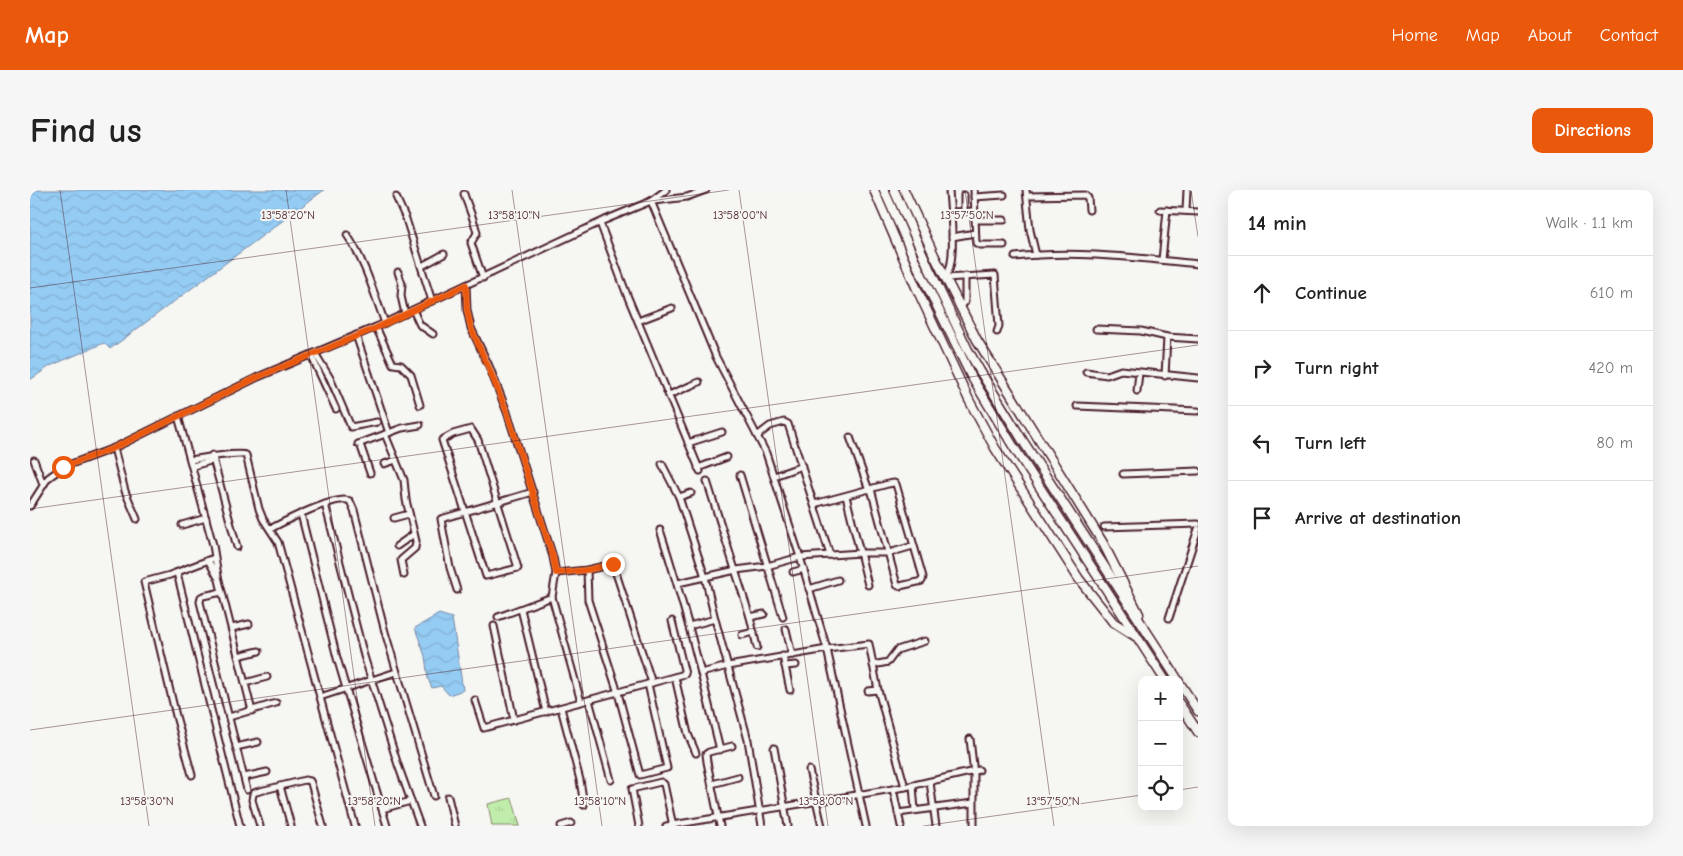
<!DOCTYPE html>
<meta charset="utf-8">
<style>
:root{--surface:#fff;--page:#f6f6f6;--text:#222;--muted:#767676;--line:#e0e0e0;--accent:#ea580c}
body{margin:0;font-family:"Comic Neue",sans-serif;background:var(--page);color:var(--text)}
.controls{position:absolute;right:15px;bottom:15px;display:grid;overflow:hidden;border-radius:10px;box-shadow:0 5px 20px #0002}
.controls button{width:45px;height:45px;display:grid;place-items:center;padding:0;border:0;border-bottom:1px solid var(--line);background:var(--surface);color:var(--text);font:25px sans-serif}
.stop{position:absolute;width:15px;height:15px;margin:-11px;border:4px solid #ea580c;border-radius:50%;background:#fff}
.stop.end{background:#ea580c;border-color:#fff;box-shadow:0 1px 5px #0008}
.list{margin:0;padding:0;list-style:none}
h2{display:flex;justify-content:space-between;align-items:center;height:65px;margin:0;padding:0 20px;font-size:21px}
h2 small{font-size:16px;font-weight:400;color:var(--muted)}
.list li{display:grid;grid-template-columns:32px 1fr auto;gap:15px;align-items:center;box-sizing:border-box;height:75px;padding:0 20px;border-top:1px solid var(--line)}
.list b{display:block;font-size:19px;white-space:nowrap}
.list em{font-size:16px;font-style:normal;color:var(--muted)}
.icon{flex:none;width:28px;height:28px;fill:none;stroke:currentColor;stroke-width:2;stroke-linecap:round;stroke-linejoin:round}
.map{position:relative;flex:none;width:1168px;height:636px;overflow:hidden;border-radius:10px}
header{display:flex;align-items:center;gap:30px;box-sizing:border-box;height:70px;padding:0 25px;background:var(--accent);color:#fff}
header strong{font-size:24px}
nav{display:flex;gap:28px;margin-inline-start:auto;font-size:18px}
.intro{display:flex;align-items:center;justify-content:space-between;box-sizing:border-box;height:120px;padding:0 30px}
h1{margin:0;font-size:35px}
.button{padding:12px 22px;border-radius:10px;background:var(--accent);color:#fff;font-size:18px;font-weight:700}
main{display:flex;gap:30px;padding:0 30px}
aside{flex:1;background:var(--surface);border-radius:10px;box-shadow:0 5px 20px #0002}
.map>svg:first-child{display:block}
.park{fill:url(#park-tufts);stroke:#85866b}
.water{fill:url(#water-waves);stroke:#7787a4}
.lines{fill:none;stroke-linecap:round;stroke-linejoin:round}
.minor-casing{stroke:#4a1f2b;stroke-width:9}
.primary-casing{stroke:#4a1f2b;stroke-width:11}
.minor{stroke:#f6f6f2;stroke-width:5}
.primary{stroke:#f6f6f2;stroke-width:8}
.route{stroke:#ea580c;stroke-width:6}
.ticks{fill:none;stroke:#4a1f2b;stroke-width:1;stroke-opacity:0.45}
.ticks-label{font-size:12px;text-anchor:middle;fill:#4a1f2b;stroke:#f6f6f2;stroke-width:4;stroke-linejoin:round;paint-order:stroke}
</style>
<header>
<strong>Map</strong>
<nav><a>Home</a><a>Map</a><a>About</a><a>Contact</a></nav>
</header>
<div class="intro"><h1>Find us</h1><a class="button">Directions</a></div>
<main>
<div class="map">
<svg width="1168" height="636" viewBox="0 0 1168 636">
<defs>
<pattern id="park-tufts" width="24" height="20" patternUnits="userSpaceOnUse" patternTransform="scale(1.25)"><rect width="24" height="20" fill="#c0edab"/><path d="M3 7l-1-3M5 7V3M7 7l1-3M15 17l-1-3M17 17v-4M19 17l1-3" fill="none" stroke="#a6cb93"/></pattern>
<pattern id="water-waves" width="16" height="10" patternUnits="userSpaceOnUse" patternTransform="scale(1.25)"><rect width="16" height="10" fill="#95ccf4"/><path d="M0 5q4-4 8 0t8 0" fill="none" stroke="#82afd1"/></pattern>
</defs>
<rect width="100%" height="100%" fill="#f6f6f2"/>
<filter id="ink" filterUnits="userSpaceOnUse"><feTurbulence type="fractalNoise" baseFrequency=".02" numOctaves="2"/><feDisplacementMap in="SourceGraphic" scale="10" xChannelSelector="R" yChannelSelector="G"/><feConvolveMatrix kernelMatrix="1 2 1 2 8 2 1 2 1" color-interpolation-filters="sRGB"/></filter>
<g filter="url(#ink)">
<polygon class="park" points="482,608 490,636 462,636 458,614"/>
<g class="water">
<polygon points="0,0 294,0 80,159 74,153 20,176 0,190"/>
<polygon points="409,424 422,428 433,500 419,505 411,496 402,498 398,489 395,466 385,438"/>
</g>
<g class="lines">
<g class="minor-casing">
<g id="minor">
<polyline points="944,0 946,53 950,55 974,55"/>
<polyline points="996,0 1000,40 1006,65"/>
<path d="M434,4C438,17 444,29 447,43L441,53L453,88"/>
<polyline points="934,5 934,22"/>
<polyline points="997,6 1055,5 1058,8 1059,20"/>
<polyline points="366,7 376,29 402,111"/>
<polyline points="944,7 974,5"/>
<polyline points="621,11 686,167 736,263 770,367 797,459 836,636"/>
<polyline points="624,11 657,7 676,0"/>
<polyline points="1130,20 1168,22"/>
<polyline points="1156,21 1157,0"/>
<polyline points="920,22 944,21"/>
<polyline points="945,30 974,30"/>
<polyline points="570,33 597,105 670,281"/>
<path d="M317,45C335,71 344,104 355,133"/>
<polyline points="922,47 945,43"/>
<path d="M985,67C1046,60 1107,68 1168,74"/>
<polyline points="1132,70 1137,20"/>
<polyline points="392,76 414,64"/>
<polyline points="368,82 372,94 371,106 375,124"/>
<polyline points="915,88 965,85 969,136 967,142"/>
<path d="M915,88C928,72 920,21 919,0"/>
<polyline points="436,95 437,120 441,138 459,176 477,222 523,367 526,383 522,407 551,512"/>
<polyline points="930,118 935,112 935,86"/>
<polyline points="383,120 390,135 403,144"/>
<polyline points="608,131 642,118"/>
<polyline points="346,137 363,174 371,175 381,185 390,215"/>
<polyline points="1066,139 1111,141 1137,147 1168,149"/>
<polyline points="326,145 359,243"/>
<polyline points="285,163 300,188 321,237 347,232"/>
<polyline points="281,165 306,219"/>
<polyline points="1056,182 1077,185 1091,180 1168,188"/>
<polyline points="1135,186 1137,147"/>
<polyline points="1107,201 1109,183"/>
<polyline points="639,205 669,192"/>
<polyline points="1047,216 1168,221"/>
<polyline points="148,226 183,355 188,386 192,402 173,406 171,407 170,412 217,600"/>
<polygon points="441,239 448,250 488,378 456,386 412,250 423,244"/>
<polyline points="355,244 374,290 376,310 386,351 385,358 371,370 374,385"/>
<polyline points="727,246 740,236 754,232 758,234 800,365"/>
<polyline points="820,247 839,300"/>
<polyline points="658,253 692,242"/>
<polyline points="328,254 372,238 390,235"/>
<polyline points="330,254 340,283"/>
<polyline points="84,258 95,301 107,329"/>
<polyline points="182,265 207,357"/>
<polyline points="4,270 13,294"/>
<path d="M161,270C170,268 210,262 216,265L229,319L233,329L248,352L325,636"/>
<polyline points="354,274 366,270"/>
<polyline points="632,274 649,307 675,387 685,429 718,550 732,636"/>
<polyline points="163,276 184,270"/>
<polyline points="668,278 697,267"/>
<polyline points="1093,284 1168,281"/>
<polyline points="710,285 753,427"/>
<polyline points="744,286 772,276"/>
<polyline points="677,291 720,427 727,457"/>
<polyline points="816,306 838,395"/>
<polyline points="649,307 661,303"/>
<polyline points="295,314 334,466 368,575 390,636"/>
<polyline points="784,314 858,294 864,293 866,294 893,387 892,391 870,396 867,395 841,299"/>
<polyline points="0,316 18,288 33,277 84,258 228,187 346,137 575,30 621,11 636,0"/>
<polyline points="271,324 307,468 357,636"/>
<polyline points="364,328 379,324"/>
<polyline points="152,335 176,328"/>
<polyline points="1074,337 1168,334"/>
<path d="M240,339C253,332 307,304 320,311L324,320L355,442L404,606"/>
<path d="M630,340C654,412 672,486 690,560"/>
<polyline points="367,356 384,344"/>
<polyline points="178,370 187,386"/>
<polyline points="557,380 558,410 588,503 610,585 637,578 618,494"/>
<polyline points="763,382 774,379"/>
<polyline points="147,383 210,636"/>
<polyline points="526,383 557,380 583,374 622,493"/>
<polyline points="648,393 706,380 737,376 770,367 831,363 859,363 883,356"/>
<polyline points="779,399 808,390"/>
<polyline points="427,400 420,378 411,329 503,302"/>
<polyline points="192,402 222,521"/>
<polyline points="491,419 516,522"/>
<polyline points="468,427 522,407"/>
<polyline points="720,427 734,424"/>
<polyline points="1139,428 1168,339"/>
<polyline points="464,436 484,530"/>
<polyline points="659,436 685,429"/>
<polyline points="202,438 219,434"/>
<polyline points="756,439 762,465"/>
<polyline points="712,445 724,442"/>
<polyline points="208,466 229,461"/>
<polyline points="753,466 760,500"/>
<polyline points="843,475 858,472 867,460 895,451"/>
<polyline points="755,476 766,475"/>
<polyline points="671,483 698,476 797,459 839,454 848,500 875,597"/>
<polyline points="645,487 658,544 666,563"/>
<polyline points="215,493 237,487"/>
<polyline points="838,501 848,500"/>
<polyline points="290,507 366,482"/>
<polyline points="445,510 454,538 655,484 642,431"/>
<polyline points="559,510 581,590"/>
<polyline points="531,518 550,590 554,615"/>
<polyline points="199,527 246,513"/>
<polyline points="940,549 944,584 944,636"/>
<polyline points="206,557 228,552"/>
<polyline points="744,558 758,636"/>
<polyline points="779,580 792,636"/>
<polyline points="162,585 146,526 114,392 140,385 184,368"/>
<polyline points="214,587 237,582"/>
<polyline points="900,592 906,636"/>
<polyline points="682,594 708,587"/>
<polyline points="250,596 261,636"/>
<polyline points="883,596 885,620"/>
<polyline points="863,599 871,636"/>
<polyline points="418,607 425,636"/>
<polyline points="352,619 381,611"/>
<polyline points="868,623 943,613"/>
<polyline points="230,636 222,610 223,604 226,602 275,590 280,591 281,593 293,636"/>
<polyline points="531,636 541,633"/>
<polyline points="609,636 602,599 631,592 634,594 643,636"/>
<polyline points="636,636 875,597 949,580"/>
<polyline points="690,636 677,572 676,564 679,562 702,556"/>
</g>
</g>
<g class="primary-casing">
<g id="primary">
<polyline points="844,0 886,97 939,210 965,258 1049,389 1083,432 1105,446"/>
<polyline points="854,0 887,75 941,186 983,256 1135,490"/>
<polyline points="864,0 899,78 938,160 950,181 993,251 1148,490"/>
<polyline points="874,0 905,67 947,150 1073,353 1109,424"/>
<polyline points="1149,492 1168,521"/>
<polyline points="1149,513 1168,542"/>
</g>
</g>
<use href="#minor" class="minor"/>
<use href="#primary" class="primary"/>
</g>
</g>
<g class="lines" filter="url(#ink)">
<polyline class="route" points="33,277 84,258 228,187 346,138 436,95 437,120 441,138 458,176 477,222 523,367 526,383 557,380 583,374"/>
</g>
<path class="ticks" d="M30,0L119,636M256,0L345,636M482,0L572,636M709,0L798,636M935,0L1024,636M1161,0L1168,47M0,98L699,0M0,319L1168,155M0,540L1168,376M1149,600L1168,597M893,636L1112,605"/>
<g class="ticks-label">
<text x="258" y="29">13°58'20"N</text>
<text x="484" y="29">13°58'10"N</text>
<text x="710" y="29">13°58'00"N</text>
<text x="937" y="29">13°57'50"N</text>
<text x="117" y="615">13°58'30"N</text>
<text x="344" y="615">13°58'20"N</text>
<text x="570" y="615">13°58'10"N</text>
<text x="796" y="615">13°58'00"N</text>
<text x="1023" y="615">13°57'50"N</text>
</g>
</svg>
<div class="controls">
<button>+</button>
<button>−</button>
<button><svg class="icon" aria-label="locate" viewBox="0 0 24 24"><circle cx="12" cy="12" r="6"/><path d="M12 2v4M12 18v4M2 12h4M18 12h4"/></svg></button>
</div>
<div class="stop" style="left:33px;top:277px"></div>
<div class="stop end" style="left:583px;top:374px"></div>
</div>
<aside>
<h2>14 min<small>Walk · 1.1 km</small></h2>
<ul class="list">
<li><svg class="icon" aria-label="ahead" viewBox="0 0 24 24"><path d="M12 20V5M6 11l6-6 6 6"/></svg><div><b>Continue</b></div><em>610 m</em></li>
<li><svg class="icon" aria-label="right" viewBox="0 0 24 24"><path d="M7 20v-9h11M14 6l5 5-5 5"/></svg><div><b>Turn right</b></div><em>420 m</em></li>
<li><svg class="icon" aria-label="left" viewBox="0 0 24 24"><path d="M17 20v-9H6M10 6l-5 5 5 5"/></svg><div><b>Turn left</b></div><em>80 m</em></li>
<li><svg class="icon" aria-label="arrive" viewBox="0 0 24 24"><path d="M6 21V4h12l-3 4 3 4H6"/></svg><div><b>Arrive at destination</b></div></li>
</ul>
</aside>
</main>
